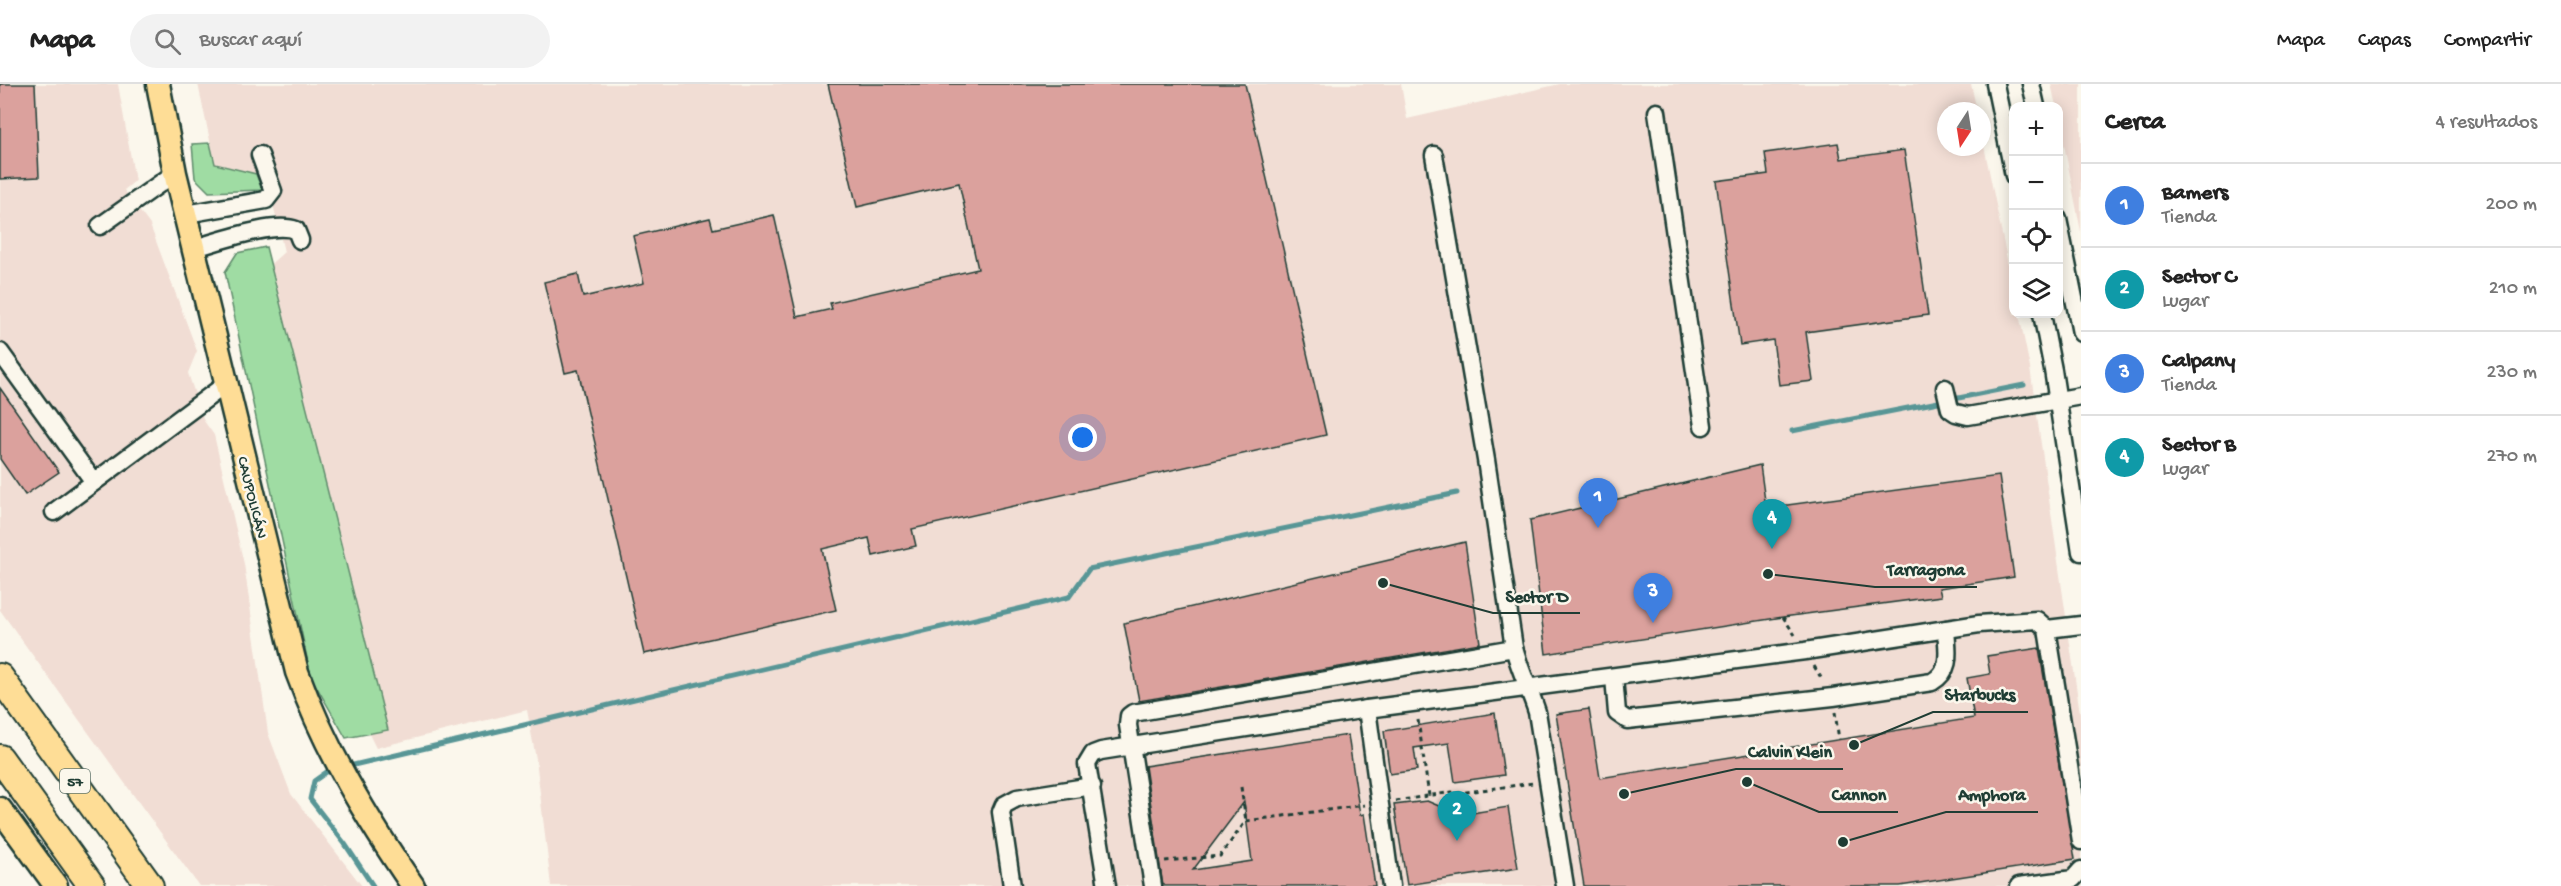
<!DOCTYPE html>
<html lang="es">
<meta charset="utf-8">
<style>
:root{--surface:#fff;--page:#f2f2f2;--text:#222;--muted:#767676;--line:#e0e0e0;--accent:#b45309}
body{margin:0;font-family:"Gochi Hand",sans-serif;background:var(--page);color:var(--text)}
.controls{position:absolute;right:18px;top:18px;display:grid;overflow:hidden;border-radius:12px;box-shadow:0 3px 15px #0003}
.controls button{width:54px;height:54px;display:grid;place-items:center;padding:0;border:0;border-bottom:2px solid var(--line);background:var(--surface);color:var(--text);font:30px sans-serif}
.compass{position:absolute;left:1937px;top:18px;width:54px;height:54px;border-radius:50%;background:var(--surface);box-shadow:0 3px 15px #0003;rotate:192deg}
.you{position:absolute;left:1083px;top:354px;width:21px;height:21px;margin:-15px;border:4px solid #fff;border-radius:50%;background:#1a73e8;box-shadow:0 0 0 9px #1a73e833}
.badge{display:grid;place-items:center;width:39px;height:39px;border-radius:50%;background:var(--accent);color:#fff;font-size:20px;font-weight:700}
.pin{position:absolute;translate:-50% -50px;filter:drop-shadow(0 2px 3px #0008)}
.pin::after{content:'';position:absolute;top:32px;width:21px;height:18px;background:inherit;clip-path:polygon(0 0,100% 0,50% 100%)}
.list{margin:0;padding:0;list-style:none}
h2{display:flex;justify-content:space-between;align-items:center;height:78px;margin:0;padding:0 24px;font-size:26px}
h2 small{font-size:20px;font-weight:400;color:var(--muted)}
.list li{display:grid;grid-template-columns:39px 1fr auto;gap:18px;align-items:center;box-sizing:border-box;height:84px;padding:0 24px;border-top:2px solid var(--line)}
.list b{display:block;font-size:22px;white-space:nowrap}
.list p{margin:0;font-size:20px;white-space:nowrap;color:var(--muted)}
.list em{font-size:20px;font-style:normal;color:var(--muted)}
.icon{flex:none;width:33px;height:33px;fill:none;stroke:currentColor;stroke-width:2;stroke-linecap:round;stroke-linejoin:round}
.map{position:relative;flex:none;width:2081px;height:802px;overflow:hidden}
header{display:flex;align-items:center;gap:36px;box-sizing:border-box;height:84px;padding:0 30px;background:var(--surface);border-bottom:2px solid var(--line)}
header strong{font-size:28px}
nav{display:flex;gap:33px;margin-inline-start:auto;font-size:21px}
.search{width:420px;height:54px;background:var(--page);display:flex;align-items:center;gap:15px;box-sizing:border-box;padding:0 21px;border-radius:33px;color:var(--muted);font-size:22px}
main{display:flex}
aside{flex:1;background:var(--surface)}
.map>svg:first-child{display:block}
.built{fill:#f1ddd4}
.green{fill:#9fdca3;stroke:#5f8c6c;stroke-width:1.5}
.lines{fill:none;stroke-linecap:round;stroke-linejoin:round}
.stream{stroke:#599696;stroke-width:5}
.building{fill:#dba19d;stroke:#1f3d34;stroke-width:1.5;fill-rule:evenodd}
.minor-casing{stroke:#1f3d34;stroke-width:21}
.major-casing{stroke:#1f3d34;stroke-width:27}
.highway-casing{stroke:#1f3d34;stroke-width:30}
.path{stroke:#1f3d34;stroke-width:3;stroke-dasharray:4.5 4.5;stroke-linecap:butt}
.minor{stroke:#fbf7ec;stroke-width:16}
.major{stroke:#fedd96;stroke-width:22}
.highway{stroke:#fedd96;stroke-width:26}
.labels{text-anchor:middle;stroke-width:5;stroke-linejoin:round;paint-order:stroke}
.shield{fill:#fbf7ec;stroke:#61756b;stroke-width:1.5}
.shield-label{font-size:15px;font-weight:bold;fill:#1f3d34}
.street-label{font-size:16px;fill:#1f3d34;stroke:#fbf7ec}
.leader{fill:none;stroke:#1f3d34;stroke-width:2}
.callout-dot{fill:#1f3d34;stroke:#fbf7ec;stroke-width:2}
.callout-label{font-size:18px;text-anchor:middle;font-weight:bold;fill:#1f3d34;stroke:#fbf7ec;stroke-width:5;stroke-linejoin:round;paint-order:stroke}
</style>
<header>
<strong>Mapa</strong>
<div class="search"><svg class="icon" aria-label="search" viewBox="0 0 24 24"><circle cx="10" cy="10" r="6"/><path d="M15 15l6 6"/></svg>Buscar aquí</div>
<nav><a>Mapa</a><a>Capas</a><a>Compartir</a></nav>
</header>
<main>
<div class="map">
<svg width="2081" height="802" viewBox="0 0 2081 802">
<rect width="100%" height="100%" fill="#fbf7ec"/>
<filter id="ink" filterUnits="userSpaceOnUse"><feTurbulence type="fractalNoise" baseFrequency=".0167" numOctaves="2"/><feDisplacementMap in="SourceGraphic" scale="12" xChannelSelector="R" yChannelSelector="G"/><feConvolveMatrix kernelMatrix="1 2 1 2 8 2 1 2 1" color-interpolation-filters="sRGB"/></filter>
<g filter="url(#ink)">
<g class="built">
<polygon points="0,0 118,0 135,97 124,106 150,141 197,267 188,289 204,337 214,351 244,480 268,649 291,710 362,802 199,802 0,526"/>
<polygon points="198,0 1401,0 1407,35 1560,0 1971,0 1977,27 1946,27 1946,63 1982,63 1982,52 2013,205 2014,230 2019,230 2030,284 2081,636 2081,802 551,802 536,675 527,626 376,664 340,592 244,204 284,168 267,94 215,80"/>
<polygon points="2051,0 2081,0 2081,148 2059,35 2058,22 2056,22"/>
</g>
<g class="green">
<polygon points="210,59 215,80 256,90 262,106 209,108 195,94 192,60"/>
<polygon points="266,163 388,646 346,654 311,593 225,188 237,169"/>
</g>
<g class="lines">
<g class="stream">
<polyline points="1792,347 2024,301"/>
<polyline points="345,683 1069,513 1089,485 1457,409"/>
<polyline points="336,685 328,687 314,697 310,715 345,760 373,802"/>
</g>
</g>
<g class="building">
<polygon points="0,0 35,0 39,93 0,95"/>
<polygon points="828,0 1245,0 1326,351 912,445 916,462 873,472 869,454 822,465 836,526 644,570 578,286 565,289 544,198 578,190 583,213 644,199 633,152 710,134 713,145 774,131 797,233 832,225 830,219 978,185 959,99 857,123"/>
<polygon points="1838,59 1841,75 1904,66 1928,231 1806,248 1813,297 1779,301 1773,256 1740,261 1716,97 1768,90 1765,69"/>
<polygon points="0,304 59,388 25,411 0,375"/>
<polygon points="1760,381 1766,424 1999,392 2014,493 1939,504 1941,512 1783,533 1546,570 1530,436"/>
<polygon points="1465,458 1480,559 1139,617 1124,539"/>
<polygon points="2039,564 2075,775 1900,802 1584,802 1556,630 1589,625 1600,694 1974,634 1967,594 1990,590 1987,572"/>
<polygon points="1495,629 1504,691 1455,698 1449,659 1414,664 1417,686 1390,690 1384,647"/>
<path d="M1348,651L1360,731L1364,730L1375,802H1163L1145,682ZM1244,718L1252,777L1193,786Z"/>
<polygon points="1427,717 1460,731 1508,723 1518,784 1407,801 1394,721"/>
</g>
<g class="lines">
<g class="minor-casing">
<g id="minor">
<polyline points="1995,0 2014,92"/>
<polyline points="2031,0 2036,22"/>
<polyline points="1657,28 1703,342"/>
<path d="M1434,71L1486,376L1514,564C1520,587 1530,606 1537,628L1565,802"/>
<polyline points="186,130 266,116 273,107 260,71"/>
<polyline points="2058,135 2081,249"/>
<polyline points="100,142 175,89"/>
<path d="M194,164C217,158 274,137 296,146L300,156"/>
<polyline points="2042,230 2053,286 2081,468"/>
<polyline points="0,268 94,398"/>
<polyline points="1945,304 1950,325 1956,329 1968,332 2081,312"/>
<polyline points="54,428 226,300"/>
<polyline points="2047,545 2081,541"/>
<path d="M1614,593L1617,629L1627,636L1833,613L1932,598C1953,586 1947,566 1946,545"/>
<polyline points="1367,625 1391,802"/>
<polyline points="1012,802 1001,728 1004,721 1017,714 1092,702"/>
<polyline points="1107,802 1087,680 1093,670 1101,667 1367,625 1805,567 1979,540 2037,536 2047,545 2081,757"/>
<polyline points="1153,802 1128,641 1129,632 1133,629 1514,564"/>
<polyline points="2019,802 2073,795 2081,786"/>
</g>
</g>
<g class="major-casing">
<g id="major">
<path d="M158,0L175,89L297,588C325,665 367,735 413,802"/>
<polyline points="0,725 56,802"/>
</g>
</g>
<g class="highway-casing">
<g id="highway">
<polyline points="0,593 150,802"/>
<polyline points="0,674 92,802"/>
</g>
</g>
<g class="path">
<polyline points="1783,533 1795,551"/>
<polyline points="1814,582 1823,597"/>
<polyline points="1835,628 1839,656"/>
<polyline points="1418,636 1429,712"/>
<polyline points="1241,703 1246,737"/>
<polyline points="1396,717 1452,708 1452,710 1533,699"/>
<polyline points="1165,777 1220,772 1246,737 1365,721"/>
</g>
<use href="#minor" class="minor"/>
<use href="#major" class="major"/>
<use href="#highway" class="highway"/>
</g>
</g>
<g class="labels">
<rect class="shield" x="60" y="685" width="30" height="24" rx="4.5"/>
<g class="shield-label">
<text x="75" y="702">57</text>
</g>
<g class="street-label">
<text transform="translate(254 413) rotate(76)" y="6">CAUPOLICÁN</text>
</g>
</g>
<path class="leader" d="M1768 490L1875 503H1977M1383 499L1493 529H1580M1854 661L1933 628H2028M1624 710L1736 685H1843M1843 758L1946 728H2038M1747 698L1819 728H1898"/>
<g class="callout-dot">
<circle cx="1768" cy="490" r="6"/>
<circle cx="1383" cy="499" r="6"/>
<circle cx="1854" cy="661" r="6"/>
<circle cx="1624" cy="710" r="6"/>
<circle cx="1843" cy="758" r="6"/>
<circle cx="1747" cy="698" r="6"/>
</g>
<g class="callout-label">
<text x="1926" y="491">Tarragona</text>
<text x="1537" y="518">Sector D</text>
<text x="1980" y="616">Starbucks</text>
<text x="1790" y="673">Calvin Klein</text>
<text x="1992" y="716">Amphora</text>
<text x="1859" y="716">Cannon</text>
</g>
</svg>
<div class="controls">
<button>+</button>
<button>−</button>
<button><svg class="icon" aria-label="locate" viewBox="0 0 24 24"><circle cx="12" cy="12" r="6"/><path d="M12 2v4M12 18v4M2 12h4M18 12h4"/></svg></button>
<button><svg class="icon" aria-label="layers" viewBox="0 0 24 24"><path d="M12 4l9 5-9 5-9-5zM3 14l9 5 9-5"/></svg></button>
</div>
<svg class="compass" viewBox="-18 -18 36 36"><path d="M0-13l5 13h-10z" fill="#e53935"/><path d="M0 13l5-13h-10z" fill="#767676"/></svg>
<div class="you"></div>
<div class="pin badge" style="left:1598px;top:444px;background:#3f7fe0">1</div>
<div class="pin badge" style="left:1457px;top:757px;background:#0f9aa8">2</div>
<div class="pin badge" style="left:1653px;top:539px;background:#3f7fe0">3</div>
<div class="pin badge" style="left:1772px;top:465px;background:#0f9aa8">4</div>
</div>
<aside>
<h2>Cerca<small>4 resultados</small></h2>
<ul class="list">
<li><span class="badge" style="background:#3f7fe0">1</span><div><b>Bamers</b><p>Tienda</p></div><em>200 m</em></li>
<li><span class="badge" style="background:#0f9aa8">2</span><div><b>Sector C</b><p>Lugar</p></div><em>210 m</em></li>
<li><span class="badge" style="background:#3f7fe0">3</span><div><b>Calpany</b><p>Tienda</p></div><em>230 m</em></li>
<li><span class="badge" style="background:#0f9aa8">4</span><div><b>Sector B</b><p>Lugar</p></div><em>270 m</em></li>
</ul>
</aside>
</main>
